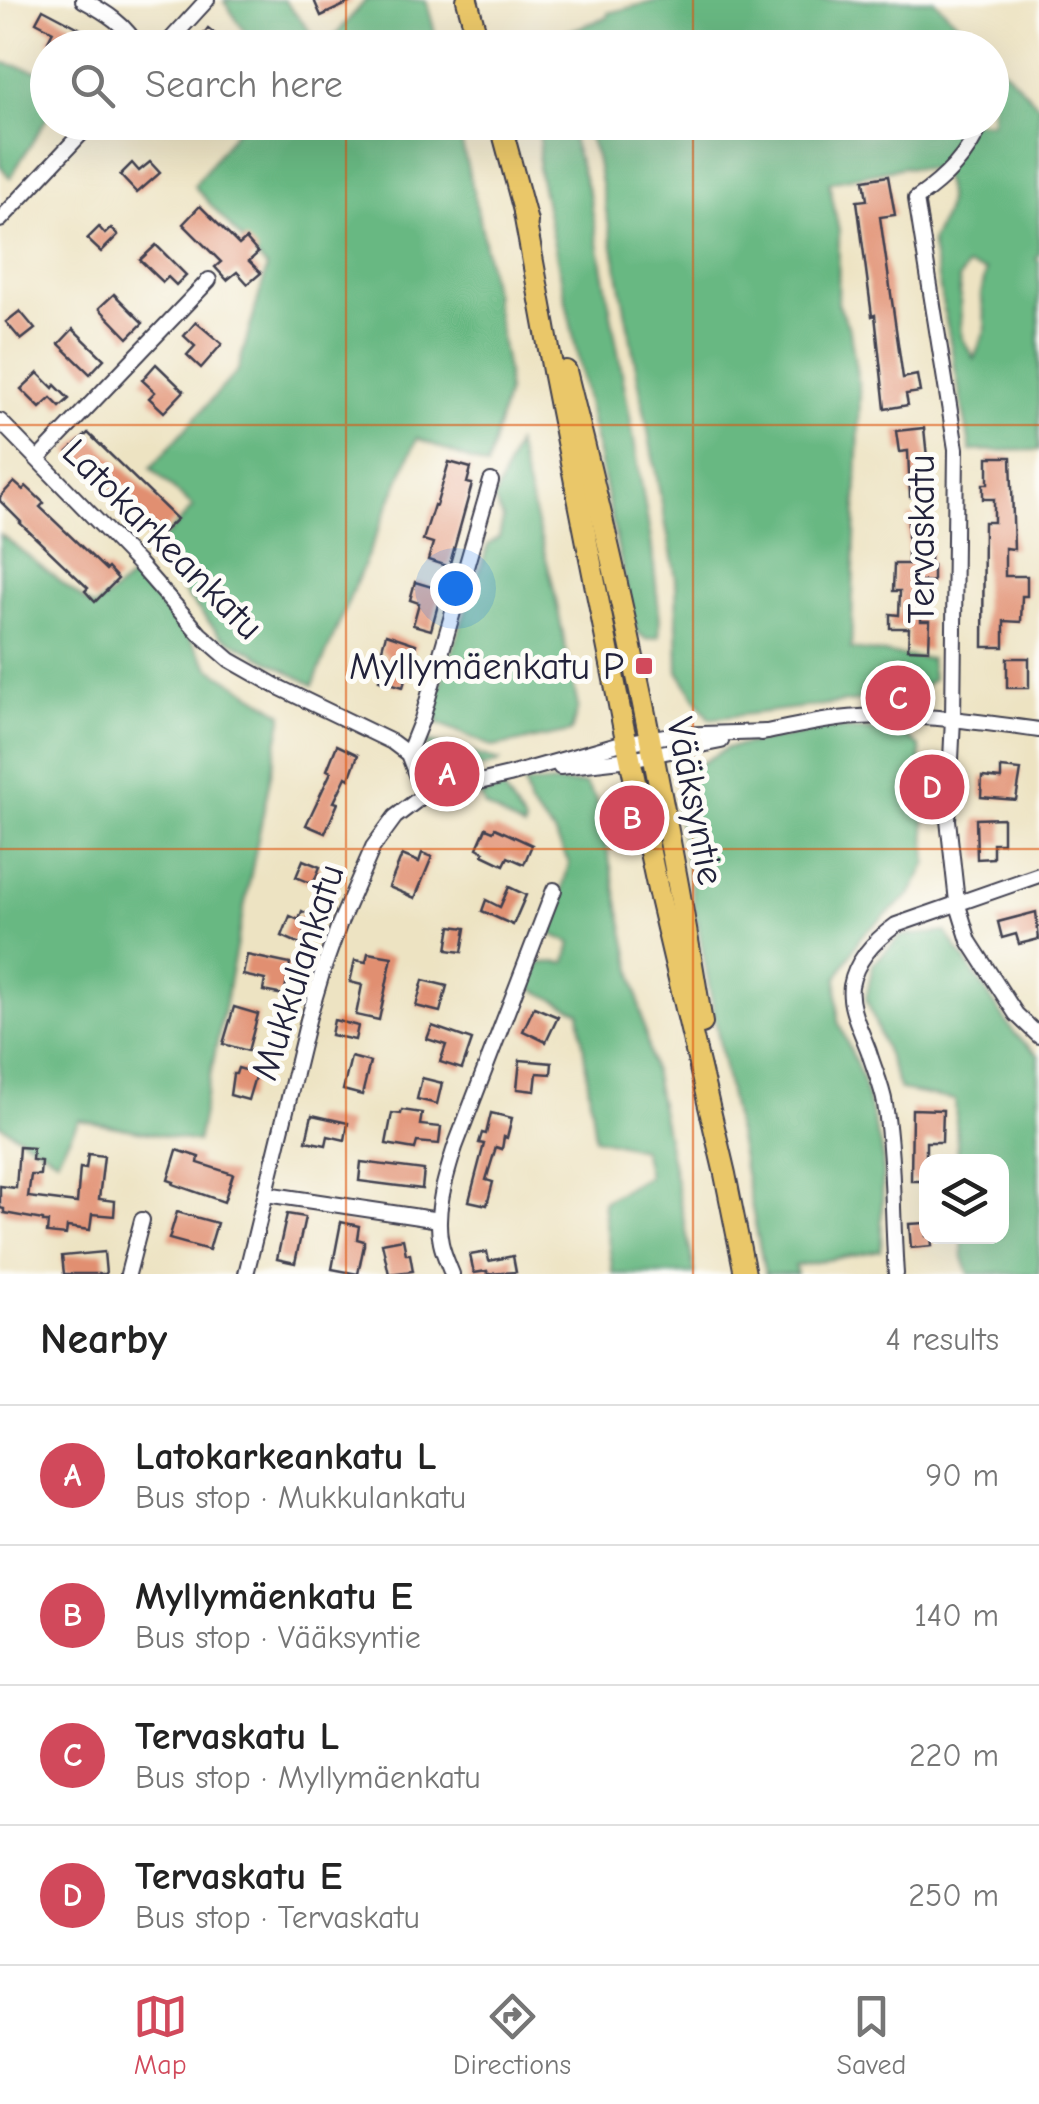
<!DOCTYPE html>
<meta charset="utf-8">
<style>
:root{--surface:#fff;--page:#f6f6f6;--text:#222;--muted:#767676;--line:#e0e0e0;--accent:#d1495b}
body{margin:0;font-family:"Comic Neue",sans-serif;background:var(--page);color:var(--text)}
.controls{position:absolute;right:30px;bottom:30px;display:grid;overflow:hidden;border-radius:20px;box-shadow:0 10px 40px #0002}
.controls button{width:90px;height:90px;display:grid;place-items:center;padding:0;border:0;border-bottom:2px solid var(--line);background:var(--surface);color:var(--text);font:50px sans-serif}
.you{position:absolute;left:455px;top:588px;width:35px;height:35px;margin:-25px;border:8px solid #fff;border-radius:50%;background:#1a73e8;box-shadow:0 0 0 15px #1a73e833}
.badge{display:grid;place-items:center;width:65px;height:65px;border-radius:50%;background:var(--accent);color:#fff;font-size:32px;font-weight:700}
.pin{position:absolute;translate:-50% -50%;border:5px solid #fff;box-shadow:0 2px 10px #0006}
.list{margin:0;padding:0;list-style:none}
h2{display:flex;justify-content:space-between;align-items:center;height:130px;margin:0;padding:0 40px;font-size:42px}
h2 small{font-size:32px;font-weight:400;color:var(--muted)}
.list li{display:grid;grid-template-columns:65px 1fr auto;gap:30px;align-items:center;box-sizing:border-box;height:140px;padding:0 40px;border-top:2px solid var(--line)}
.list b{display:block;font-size:38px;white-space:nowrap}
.list p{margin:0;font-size:32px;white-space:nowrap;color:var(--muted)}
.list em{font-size:32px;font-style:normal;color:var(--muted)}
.icon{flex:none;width:55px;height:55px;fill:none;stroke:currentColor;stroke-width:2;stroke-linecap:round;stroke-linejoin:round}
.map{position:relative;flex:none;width:1039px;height:1274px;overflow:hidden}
.search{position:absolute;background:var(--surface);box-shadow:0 10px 40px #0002;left:30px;right:30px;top:30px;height:110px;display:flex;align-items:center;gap:25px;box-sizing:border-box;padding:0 35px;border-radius:55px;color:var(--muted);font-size:38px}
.sheet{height:690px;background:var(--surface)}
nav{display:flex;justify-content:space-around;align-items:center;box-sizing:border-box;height:140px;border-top:2px solid var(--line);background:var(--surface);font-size:28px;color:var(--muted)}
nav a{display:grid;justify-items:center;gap:5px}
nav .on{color:var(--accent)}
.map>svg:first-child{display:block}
.forest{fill:#68b882;stroke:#456d5e;stroke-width:2.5;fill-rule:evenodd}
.building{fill:#e18f71}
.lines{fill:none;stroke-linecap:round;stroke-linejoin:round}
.minor-casing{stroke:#403f4f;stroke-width:18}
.highway-casing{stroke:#403f4f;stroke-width:24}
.minor{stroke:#fff;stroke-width:14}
.highway{stroke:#eac769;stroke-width:20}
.grid{fill:none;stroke:#de560e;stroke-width:2.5;stroke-opacity:0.55}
.poi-dot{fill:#d1495b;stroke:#fdfcf7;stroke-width:4}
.labels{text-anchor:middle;stroke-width:10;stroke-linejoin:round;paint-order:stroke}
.street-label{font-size:38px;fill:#22223b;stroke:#fdfcf7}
.poi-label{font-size:38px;fill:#22223b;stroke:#fdfcf7;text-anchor:end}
</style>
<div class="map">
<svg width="1039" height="1274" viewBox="0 0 1039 1274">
<rect width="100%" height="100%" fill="#fdfcf7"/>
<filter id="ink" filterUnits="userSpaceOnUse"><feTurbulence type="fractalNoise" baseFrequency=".01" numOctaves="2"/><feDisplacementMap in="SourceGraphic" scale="20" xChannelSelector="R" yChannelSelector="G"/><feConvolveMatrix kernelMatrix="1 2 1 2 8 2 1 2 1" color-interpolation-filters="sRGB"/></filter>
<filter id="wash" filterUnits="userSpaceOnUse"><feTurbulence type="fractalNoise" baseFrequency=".0048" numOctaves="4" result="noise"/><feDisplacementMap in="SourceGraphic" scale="40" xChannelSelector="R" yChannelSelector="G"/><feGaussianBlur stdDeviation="2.25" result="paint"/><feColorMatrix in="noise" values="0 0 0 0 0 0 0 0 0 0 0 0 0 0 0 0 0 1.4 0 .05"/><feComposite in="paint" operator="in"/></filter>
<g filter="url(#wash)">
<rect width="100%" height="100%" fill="#ede3c2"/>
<g class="forest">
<polygon points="226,0 284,0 323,47 255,47 224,1"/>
<polygon points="366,0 426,0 439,47 325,47"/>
<polygon points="660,0 934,0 982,47 536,48 533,44 608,17 608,13"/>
<path d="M992,57L1039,106V254L1036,258L1039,262V450L971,451L931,242C946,212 954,202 940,170L904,167L829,182L839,232L838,303L850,331L860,395L851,649L930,659L933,679L922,689L886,691L873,699L709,719L678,671L676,578L596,157L584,123L992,122ZM967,266L986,271L981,294L986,328L974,359L962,337L959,279Z"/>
<polygon points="0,62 47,73 47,118 10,178 0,165"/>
<polygon points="242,123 457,123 482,230 507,372 507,392 487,467 417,438 313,685 220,635 150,553 193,507 151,468 238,370 267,268 194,186"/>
<polygon points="541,123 567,123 589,194 630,417 651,541 660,620 659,637 646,639 637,632 633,620 538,168"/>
<polygon points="516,444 552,581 578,707 571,732 493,747 438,723 434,705 488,545 499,537 503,518 494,500"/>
<polygon points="0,534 94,608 134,576 192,642 210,668 283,714 197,1142 79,1120 57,1159 0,1125"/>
<polygon points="831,728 900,732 920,747 927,863 910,895 861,936 837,978 838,1021 862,1078 883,1157 881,1250 795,1266 797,1274 765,1274 723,1062 676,807 680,776 727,748"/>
<path d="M426,741L500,761C485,771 446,772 433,758C428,753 428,748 426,741Z"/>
<polygon points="558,783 585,784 597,800 695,1274 613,1274 603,1202 648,1176 642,1149 595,1138 579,1012 527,986 540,963 566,962 571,943 551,934 569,863 554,833 530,806 524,784"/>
<polygon points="503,790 525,823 524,829 485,806 480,795"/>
<polygon points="946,932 1014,1033 1039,1056 1039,1274 969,1274 963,1258 962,1237 1002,1236 1002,1162 958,1161 955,1100 900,1090 866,998 873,964 901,936"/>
</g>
<g id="blocks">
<g class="building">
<polygon points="314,0 355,0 321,16"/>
<polygon points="43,9 98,38 93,48 60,48 48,41 53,31 36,22"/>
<polygon points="208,28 232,48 193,48"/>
<polygon points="150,162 160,173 137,193 120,175 132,163 139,171"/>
<polygon points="888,176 895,215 880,217 903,378 917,375 920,392 906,394 908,405 885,409 875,315 872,316 857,201 867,200 864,180"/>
<polygon points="200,206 239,245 246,239 258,253 249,261 261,273 248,284 237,272 227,280 215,267 221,262 183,224"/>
<polygon points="99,227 105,234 111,228 118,235 101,252 87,239"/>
<polygon points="156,245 186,275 176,285 168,277 163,282 140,260"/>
<polygon points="114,294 143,323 128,338 99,308"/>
<polygon points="20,311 35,329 21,340 6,322"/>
<polygon points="196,322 222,344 201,368 187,355 195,346 184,336"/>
<polygon points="73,329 104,359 90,374 59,344"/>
<polygon points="156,364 184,391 164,412 149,398 155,392 142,380"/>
<polygon points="38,373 53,388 55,385 69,399 60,407 51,398 40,408 21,389"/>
<polygon points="924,428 928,467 931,467 932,496 910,497 908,451 899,452 896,431"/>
<polygon points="88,433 177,519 152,542 143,532 149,526 106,483 103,486 68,452"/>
<polygon points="988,457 1011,457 1014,549 1005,548 1005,576 1027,576 1027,596 1022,596 1021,622 1004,621 1004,647 983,647 984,522 994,522 994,499 983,499 983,484 988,484"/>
<polygon points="449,462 471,468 467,483 472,484 449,567 428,560 433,543 423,540 434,505 436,506"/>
<polygon points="14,482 23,490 26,486 44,503 40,507 106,570 108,568 118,579 95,602 85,591 88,588 20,523 21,522 0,501 0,497"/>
<polygon points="908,516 931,516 930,565 933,565 933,582 922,581 921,621 930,621 929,650 908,649 909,628 890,628 890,614 899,615 900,591 893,591 894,564 908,564"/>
<polygon points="415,582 442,590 431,630 413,625 419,603 410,600"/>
<polygon points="386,634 416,644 403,687 379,680 387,655 381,652"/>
<rect x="1007" y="658" width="22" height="30"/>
<polygon points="337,745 358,755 349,779 346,777 334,802 338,803 325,833 306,825 331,772 327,770"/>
<polygon points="1001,768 1021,770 1016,800 981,797 982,777 1001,779"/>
<polygon points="1003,818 1003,843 993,843 993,858 977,859 976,819"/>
<polygon points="486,828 493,831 495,828 532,845 524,864 508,857 504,865 483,855 484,852 477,848"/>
<polygon points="422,853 432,857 415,898 389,887 402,855 419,862"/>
<polygon points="303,860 320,867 313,884 296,877"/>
<polygon points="509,887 526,895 513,925 482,911 486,900 500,907"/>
<polygon points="302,911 312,916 300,944 282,936 290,916 299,920"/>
<polygon points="1036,912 1039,939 1019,944 1016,934 1002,938 998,922"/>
<polygon points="451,926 466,928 462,952 447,950"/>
<polygon points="368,953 392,957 379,1020 356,1015 362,985 350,982 355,960 366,962"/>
<polygon points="247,955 290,964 284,995 263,991 265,980 243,975"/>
<polygon points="423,980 447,986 440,1012 416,1006"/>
<polygon points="234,1007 258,1014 248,1051 223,1044"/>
<polygon points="534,1007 558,1017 546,1042 523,1031"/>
<polygon points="334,1020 358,1026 355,1040 331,1035"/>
<polygon points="432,1026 472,1040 462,1069 440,1062 446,1045 427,1039"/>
<polygon points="351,1057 370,1062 362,1095 343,1090"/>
<polygon points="520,1060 552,1063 551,1074 537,1073 535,1091 517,1089"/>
<polygon points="238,1068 256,1073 248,1100 230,1095 233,1074 236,1074"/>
<polygon points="422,1078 442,1083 437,1104 417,1099"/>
<polygon points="912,1109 943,1110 942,1142 926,1142 926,1181 911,1181"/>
<polygon points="402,1110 422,1113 420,1125 441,1127 439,1144 417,1142 415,1149 386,1144 392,1113 401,1114"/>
<polygon points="491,1113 512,1118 507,1138 504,1137 502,1149 496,1147 486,1180 493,1182 487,1205 469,1201 484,1144 479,1143 482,1133 486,1134"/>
<polygon points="312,1115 348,1123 345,1140 328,1136 326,1145 306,1141"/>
<polygon points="19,1147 33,1148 32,1160 41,1161 40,1175 31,1175 28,1197 77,1203 80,1168 86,1169 88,1154 104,1156 99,1199 115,1201 114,1216 92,1214 90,1230 67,1227 66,1235 47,1233 48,1222 43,1222 43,1220 4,1213 4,1209 0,1208 0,1186 16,1188"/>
<polygon points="177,1150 199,1157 198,1163 233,1174 224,1202 173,1184 174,1182 168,1180"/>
<polygon points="361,1162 424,1170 422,1189 359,1181"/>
<polygon points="177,1212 217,1223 209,1250 169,1239"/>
<polygon points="287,1214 305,1217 295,1263 277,1259"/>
<polygon points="341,1222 359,1226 357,1239 364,1241 364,1245 358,1274 332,1269"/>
<polygon points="926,1223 926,1236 931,1236 932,1246 911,1248 909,1224"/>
<polygon points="403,1239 406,1254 410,1254 413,1271 389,1274 382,1243"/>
<polygon points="104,1252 106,1274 64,1274 62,1256"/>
<polygon points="487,1252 489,1261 513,1256 516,1272 488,1274 487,1271 474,1273 470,1255"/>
</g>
</g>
</g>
<g filter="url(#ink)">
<use href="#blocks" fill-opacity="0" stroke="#403f4f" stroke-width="2.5"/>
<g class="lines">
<g class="minor-casing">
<g id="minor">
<path d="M83,0C105,12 127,25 138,48"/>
<polyline points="163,48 207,0"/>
<path d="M982,122C968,156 945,179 916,199L956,449L953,719L948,820L957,902L969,941L1016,1014L1039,1036"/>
<polyline points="0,220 92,122"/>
<polyline points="0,421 139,564 200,634 230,660 276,686 392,742 408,754 424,795"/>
<polyline points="38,459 209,280"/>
<path d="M762,733C787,728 813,722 838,719C905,711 973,721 1039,730"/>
<polyline points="408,754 422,719 491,481"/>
<polyline points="560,767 630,759 721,741"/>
<polyline points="266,1194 439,1220"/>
<polyline points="128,1274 142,1220"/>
<polyline points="246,1274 308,1020 323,970 339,925 373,847 395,817 424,795 509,775 618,744 671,735 767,732"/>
<path d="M452,1274C448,1264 443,1253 441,1243C434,1212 446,1176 455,1147L554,890"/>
<path d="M896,1274C892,1218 894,1160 885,1104C882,1086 874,1069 869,1052C862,1032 848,1008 851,986C856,959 875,940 896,925L1039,875"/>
</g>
</g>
<g class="highway-casing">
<g id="highway">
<polyline points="467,0 480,48"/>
<polyline points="500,122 527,222"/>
<polyline points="524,213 553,371 623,725 658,890 725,1174 745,1274"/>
<path d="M566,371C621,586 666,804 702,1023"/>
</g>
</g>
<use href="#minor" class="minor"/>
<use href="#highway" class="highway"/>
</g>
</g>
<path class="grid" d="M346,0V48M693,0V48M346,122V1274M693,122V1274M0,425H1039M0,849H1039"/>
<rect class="poi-dot" x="634" y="656" width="20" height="20" rx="5"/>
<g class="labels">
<g class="street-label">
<text transform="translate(163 539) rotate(45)" y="13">Latokarkeankatu</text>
<text transform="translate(921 539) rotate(-90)" y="13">Tervaskatu</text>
<text transform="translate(696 801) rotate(79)" y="13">Vääksyntie</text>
<text transform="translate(297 972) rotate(-72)" y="13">Mukkulankatu</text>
</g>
<g class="poi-label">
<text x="624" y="679">Myllymäenkatu P</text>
</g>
</g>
</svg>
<div class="controls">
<button><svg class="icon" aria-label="layers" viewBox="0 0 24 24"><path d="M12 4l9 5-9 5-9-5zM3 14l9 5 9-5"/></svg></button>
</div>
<div class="you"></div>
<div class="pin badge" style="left:447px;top:774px">A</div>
<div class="pin badge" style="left:632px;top:818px">B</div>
<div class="pin badge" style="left:898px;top:698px">C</div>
<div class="pin badge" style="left:932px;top:787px">D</div>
<div class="search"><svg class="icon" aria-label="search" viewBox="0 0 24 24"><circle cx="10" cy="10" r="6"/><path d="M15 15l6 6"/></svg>Search here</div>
</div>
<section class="sheet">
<h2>Nearby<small>4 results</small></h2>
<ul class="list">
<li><span class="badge">A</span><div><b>Latokarkeankatu L</b><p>Bus stop · Mukkulankatu</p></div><em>90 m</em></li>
<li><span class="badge">B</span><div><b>Myllymäenkatu E</b><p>Bus stop · Vääksyntie</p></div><em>140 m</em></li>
<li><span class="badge">C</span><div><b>Tervaskatu L</b><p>Bus stop · Myllymäenkatu</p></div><em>220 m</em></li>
<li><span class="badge">D</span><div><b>Tervaskatu E</b><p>Bus stop · Tervaskatu</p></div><em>250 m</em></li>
</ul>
</section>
<nav>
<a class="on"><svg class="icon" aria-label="map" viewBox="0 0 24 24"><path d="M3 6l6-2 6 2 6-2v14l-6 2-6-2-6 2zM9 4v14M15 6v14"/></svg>Map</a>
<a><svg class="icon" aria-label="directions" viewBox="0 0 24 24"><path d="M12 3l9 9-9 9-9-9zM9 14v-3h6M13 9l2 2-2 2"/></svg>Directions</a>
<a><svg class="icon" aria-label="saved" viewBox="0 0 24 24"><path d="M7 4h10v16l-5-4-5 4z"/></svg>Saved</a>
</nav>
